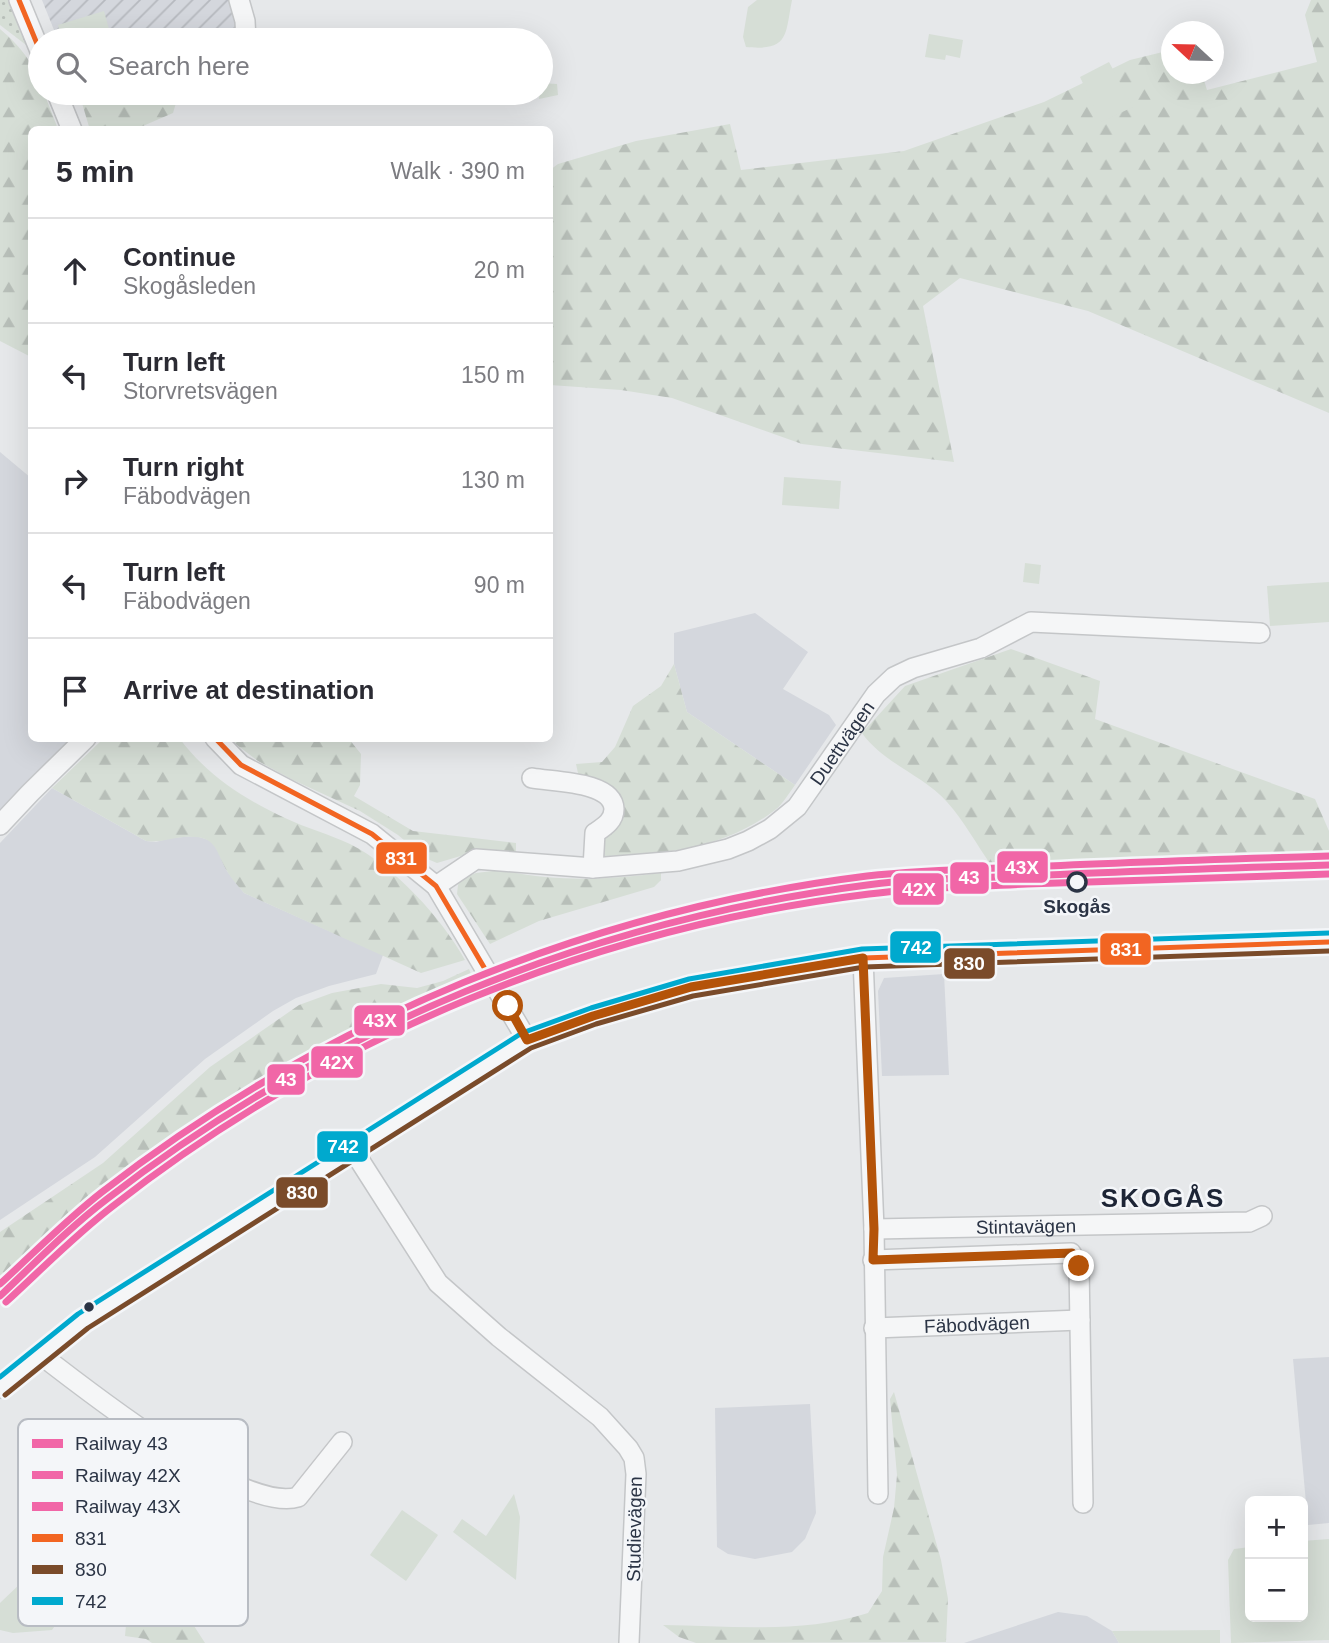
<!DOCTYPE html>
<meta charset="utf-8">
<style>
:root{--surface:#fff;--page:#f7f7f7;--text:#2b2b33;--muted:#7c7c81;--line:#e1e1e2}
body{margin:0;font-family:Helvetica,sans-serif;background:var(--page);color:var(--text)}
.controls{position:absolute;right:21px;bottom:21px;display:grid;overflow:hidden;border-radius:10px;box-shadow:0 7px 28px #0002}
.controls button{width:63px;height:63px;display:grid;place-items:center;padding:0;border:0;border-bottom:2px solid var(--line);background:var(--surface);color:var(--text);font:35px sans-serif}
.compass{position:absolute;left:1161px;top:21px;width:63px;height:63px;border-radius:50%;background:var(--surface);box-shadow:0 7px 28px #0002;rotate:292deg}
.stop{position:absolute;width:21px;height:21px;margin:-16px;border:5px solid #b45309;border-radius:50%;background:#fff}
.stop.end{background:#b45309;border-color:#fff;box-shadow:0 2px 7px #0008}
.list{margin:0;padding:0;list-style:none}
h2{display:flex;justify-content:space-between;align-items:center;height:91px;margin:0;padding:0 28px;font-size:30px}
h2 small{font-size:23px;font-weight:400;color:var(--muted)}
.list li{display:grid;grid-template-columns:46px 1fr auto;gap:21px;align-items:center;box-sizing:border-box;height:105px;padding:0 28px;border-top:2px solid var(--line)}
.list b{display:block;font-size:26px;white-space:nowrap}
.list p{margin:0;font-size:23px;white-space:nowrap;color:var(--muted)}
.list em{font-size:23px;font-style:normal;color:var(--muted)}
.icon{flex:none;width:38px;height:38px;fill:none;stroke:currentColor;stroke-width:2;stroke-linecap:round;stroke-linejoin:round}
.map{position:relative;flex:none;width:1329px;height:1643px;overflow:hidden}
.search{position:absolute;background:var(--surface);box-shadow:0 7px 28px #0002;left:28px;top:28px;width:525px;height:77px;display:flex;align-items:center;gap:18px;box-sizing:border-box;padding:0 24px;border-radius:38px;color:var(--muted);font-size:26px}
.panel{position:absolute;background:var(--surface);box-shadow:0 7px 28px #0002;left:28px;top:126px;width:525px;height:616px;border-radius:10px}
.map>svg:first-child{display:block}
.built{fill:#d4d7dd}
.industrial{fill:url(#industrial-furrows)}
.grass{fill:url(#grass-dots)}
.forest{fill:url(#forest-firs)}
.park{fill:#d6ded6}
.lines{fill:none;stroke-linecap:round;stroke-linejoin:round}
.minor-casing{stroke:#c4c6c8;stroke-width:22}
.minor{stroke:#f5f6f7;stroke-width:19}
.bus-1-casing{stroke:#f4f6f9;stroke-width:10}
.bus-2-casing{stroke:#f4f6f9;stroke-width:10}
.bus-3-casing{stroke:#f4f6f9;stroke-width:10}
.bus-1{stroke:#f26522;stroke-width:5}
.bus-2{stroke:#7a4b2a;stroke-width:5}
.bus-3{stroke:#00a9ce;stroke-width:5}
.rail-1-casing{stroke:#f4f6f9;stroke-width:12}
.rail-2-casing{stroke:#f4f6f9;stroke-width:12}
.rail-3-casing{stroke:#f4f6f9;stroke-width:12}
.rail-1{stroke:#f166a7;stroke-width:7}
.rail-2{stroke:#f166a7;stroke-width:7}
.rail-3{stroke:#f166a7;stroke-width:7}
.route{stroke:#b45309;stroke-width:9}
.stop-dot{fill:#f4f6f9;stroke:#2b3445;stroke-width:3.5}
.bus-dot{fill:#2b3445;stroke:#f4f6f9;stroke-width:2.5}
.labels{text-anchor:middle;stroke-width:5;stroke-linejoin:round;paint-order:stroke}
.street-label{font-size:19px;fill:#2b3445;stroke:#f4f6f9}
.stop-label{font-size:19px;font-weight:bold;fill:#2b3445;stroke:#f4f6f9}
.district-label{font-size:26px;font-weight:bold;letter-spacing:2px;fill:#1d2536;stroke:#f4f6f9}
.key{fill:#f4f6f9;stroke:#b8bcc3;stroke-width:2}
.key-label{font-size:19px;fill:#2b3445}
.line-badge{stroke:#f4f6f9;stroke-width:2.5}
.badge-label{font-size:19px;text-anchor:middle;font-weight:bold;fill:#fff}
</style>
<div class="map">
<svg width="1329" height="1643" viewBox="0 0 1329 1643">
<defs>
<pattern id="industrial-furrows" width="10" height="10" patternUnits="userSpaceOnUse" patternTransform="scale(1.75)"><rect width="10" height="10" fill="#d4d7dd"/><path d="M-1 1l2-2M0 10L10 0M9 11l2-2" fill="none" stroke="#b6b9bf"/></pattern>
<pattern id="grass-dots" width="8" height="8" patternUnits="userSpaceOnUse" patternTransform="scale(1.75)"><rect width="8" height="8" fill="#d6ded6"/><path d="M2 2h.1M6 6h.1" fill="none" stroke="#b8bfb9" stroke-width="1.8" stroke-linecap="round"/></pattern>
<pattern id="forest-firs" width="22" height="20" patternUnits="userSpaceOnUse" patternTransform="scale(1.75)"><rect width="22" height="20" fill="#d6ded6"/><path d="M5 1l3.5 6h-7zM16 11l3.5 6h-7z" fill="#b8bfb9"/></pattern>
</defs>
<rect width="100%" height="100%" fill="#e6e8ea"/>
<g class="built">
<polygon points="0,452 31,478 32,738 86,739 0,825"/>
<polygon points="755,613 808,652 783,689 829,715 836,725 795,785 687,712 674,664 674,633"/>
<polygon points="52,788 146,841 156,842 170,838 196,836 212,841 220,852 227,871 244,893 383,955 376,974 329,986 296,998 273,1011 205,1059 95,1157 0,1220 0,843"/>
<polygon points="944,974 949,1075 882,1076 878,991 884,978"/>
<polygon points="1329,1357 1329,1523 1308,1525 1293,1359"/>
<polygon points="810,1404 816,1513 805,1539 792,1552 755,1559 728,1554 717,1547 715,1408"/>
<polygon points="1058,1612 1087,1616 1112,1631 1119,1643 964,1643"/>
</g>
<polygon class="industrial" points="42,0 238,0 244,40 58,40"/>
<polygon class="grass" points="0,0 8,0 30,48 0,25"/>
<g class="forest">
<polygon points="1311,0 1329,0 1329,413 1088,311 960,278 923,306 954,462 802,444 672,398 621,390 550,385 550,170 558,164 636,141 730,124 741,170 904,151 1044,102 1130,60 1171,50 1172,74 1202,74 1207,90 1317,62 1305,15"/>
<path d="M0,29C18,44 40,68 40,93H44L58,129L32,130L31,357L0,341Z"/>
<polygon points="79,93 179,93 173,113 136,129 90,130"/>
<path d="M1011,649L1100,681L1095,719L1315,799L1329,831V852L991,865C977,845 964,821 947,802C923,775 883,763 862,733L905,686Z"/>
<path d="M674,664L687,712L795,785C789,793 783,804 775,810C726,848 661,856 601,856C599,831 613,836 622,820C624,816 623,812 624,807C611,785 606,779 579,778L576,764L602,762L615,747L633,706L661,686Z"/>
<path d="M103,739H180C207,775 244,799 285,818C306,828 329,834 350,844C394,866 441,917 465,960L421,973L244,893C238,886 231,878 227,871C214,847 216,835 184,837C171,838 159,843 146,841L52,788Z"/>
<polygon points="229,739 349,739 361,754 360,785 354,796 413,831 516,843 516,854 498,851 474,852 437,863 425,858 398,835 360,811 293,780 258,761"/>
<path d="M501,870C554,882 607,880 661,873V880L654,887L539,921L490,944L457,894L458,885L461,879L476,873Z"/>
<polygon points="469,969 473,979 330,1042 235,1097 72,1219 0,1283 0,1232 103,1163 210,1067 299,1005 332,993 381,984 417,988 443,981"/>
<path d="M894,1392L941,1560L948,1599L946,1642L696,1643L679,1637L663,1625C731,1626 802,1634 868,1613L882,1591L883,1557L894,1508L897,1475L890,1399Z"/>
<polygon points="130,1581 144,1585 187,1615 205,1643 152,1643 146,1639 125,1636"/>
</g>
<g class="park">
<path d="M757,0H792C785,36 789,51 746,47L743,37L748,7Z"/>
<polygon points="104,11 112,40 62,40 58,25"/>
<polygon points="929,34 963,40 960,58 946,55 945,60 925,57"/>
<polygon points="1109,62 1133,107 1101,122 1080,77"/>
<polygon points="541,83 557,84 558,95 539,99"/>
<polygon points="784,477 841,481 839,509 782,505"/>
<polygon points="1025,563 1041,565 1039,584 1023,582"/>
<polygon points="1329,582 1329,622 1270,626 1267,586"/>
<polygon points="514,1494 520,1517 516,1580 453,1532 462,1519 486,1536"/>
<polygon points="402,1510 438,1535 406,1581 370,1555"/>
<polygon points="1329,1539 1329,1640 1231,1643 1228,1560 1234,1549 1250,1547 1250,1617 1303,1617 1303,1541"/>
<polygon points="65,1541 74,1545 91,1573 52,1630 13,1633 0,1630 0,1603"/>
<polygon points="1220,1630 1220,1643 1119,1643 1112,1631"/>
</g>
<g class="lines">
<g class="minor-casing">
<g id="minor">
<polyline points="19,0 40,51"/>
<polyline points="239,0 245,21 246,40"/>
<polyline points="57,93 72,130"/>
<polyline points="215,738 241,765 372,834 436,886 527,1040"/>
<path d="M532,778C553,782 613,781 614,809C614,821 604,827 595,833L593,868"/>
<polyline points="0,825 30,793 86,738"/>
<path id="s1" d="M436,886L476,859L593,868L678,861L728,849L748,841L770,829L797,807L876,694L894,677L913,668L981,648L1031,622L1260,633"/>
<polyline points="863,958 874,1229 878,1494"/>
<polyline points="353,1150 438,1283 499,1337 600,1417 628,1448 634,1458 636,1474 629,1643"/>
<path id="s2" d="M874,1229L1249,1222L1262,1216"/>
<polyline points="873,1260 1071,1253 1079,1266 1083,1503"/>
<path id="s3" d="M874,1328L1080,1320"/>
<path d="M41,1355C87,1390 242,1514 298,1497L342,1442"/>
<polyline points="0,1388 83,1321 527,1040 593,1016 691,987 863,958 1329,942"/>
</g>
</g>
<use href="#minor" class="minor"/>
<g class="bus-1-casing">
<g id="bus-1">
<polyline points="19,0 40,51"/>
<polyline points="215,738 241,765 372,834 436,886 527,1040"/>
<polyline points="527,1040 593,1016 691,987 863,958 1329,942"/>
</g>
</g>
<g class="bus-2-casing">
<polyline id="bus-2" points="5,1395 88,1328 531,1048 596,1024 693,996 864,967 1329,951"/>
</g>
<g class="bus-3-casing">
<polyline id="bus-3" points="0,1377 78,1314 522,1033 591,1008 689,979 862,949 1329,933"/>
</g>
<use href="#bus-1" class="bus-1"/>
<use href="#bus-2" class="bus-2"/>
<use href="#bus-3" class="bus-3"/>
<g class="rail-1-casing">
<path id="rail-1" d="M0,1296C35,1263 69,1228 107,1199C327,1028 590,921 867,885C919,878 972,878 1025,876C1127,871 1228,868 1329,865"/>
</g>
<g class="rail-2-casing">
<path id="rail-2" d="M6,1302C41,1270 75,1235 113,1206C331,1035 594,928 869,894C921,887 974,887 1027,884C1127,880 1228,877 1329,874"/>
</g>
<g class="rail-3-casing">
<path id="rail-3" d="M0,1284C34,1253 66,1220 102,1192C323,1020 589,911 867,876C919,870 973,869 1026,867C1127,862 1228,859 1329,856"/>
</g>
<use href="#rail-1" class="rail-1"/>
<use href="#rail-2" class="rail-2"/>
<use href="#rail-3" class="rail-3"/>
</g>
<g class="lines">
<polyline class="route" points="508,1006 527,1040 593,1016 691,987 863,958 874,1229 873,1260 1072,1253 1079,1266"/>
</g>
<circle class="stop-dot" cx="1077" cy="882" r="9"/>
<circle class="bus-dot" cx="89" cy="1307" r="6"/>
<g class="labels">
<g class="street-label">
<text dy="7" stroke="none"><textPath href="#s1" startOffset="462">Duettvägen</textPath></text>
<text dy="7" stroke="none"><textPath href="#s2" startOffset="152">Stintavägen</textPath></text>
<text dy="7" stroke="none"><textPath href="#s3" startOffset="103">Fäbodvägen</textPath></text>
<text transform="translate(634 1529) rotate(-89)" y="7">Studievägen</text>
</g>
<g class="stop-label">
<text x="1077" y="913">Skogås</text>
</g>
<g class="district-label">
<text x="1163" y="1207">SKOGÅS</text>
</g>
</g>
<rect x="18" y="1419" width="230" height="207" rx="10" class="key"/>
<rect x="32" y="1439" width="31" height="9" fill="#f166a7"/>
<rect x="32" y="1471" width="31" height="8" fill="#f166a7"/>
<rect x="32" y="1502" width="31" height="9" fill="#f166a7"/>
<rect x="32" y="1534" width="31" height="8" fill="#f26522"/>
<rect x="32" y="1565" width="31" height="9" fill="#7a4b2a"/>
<rect x="32" y="1597" width="31" height="8" fill="#00a9ce"/>
<g class="key-label">
<text x="75" y="1450">Railway 43</text>
<text x="75" y="1482">Railway 42X</text>
<text x="75" y="1513">Railway 43X</text>
<text x="75" y="1545">831</text>
<text x="75" y="1576">830</text>
<text x="75" y="1608">742</text>
</g>
<g class="line-badge">
<rect x="375" y="841" width="53" height="34" rx="7" fill="#f26522"/>
<rect x="996" y="850" width="53" height="34" rx="7" fill="#f166a7"/>
<rect x="949" y="861" width="41" height="34" rx="7" fill="#f166a7"/>
<rect x="892" y="872" width="53" height="34" rx="7" fill="#f166a7"/>
<rect x="889" y="930" width="53" height="34" rx="7" fill="#00a9ce"/>
<rect x="1099" y="932" width="53" height="34" rx="7" fill="#f26522"/>
<rect x="943" y="947" width="53" height="33" rx="7" fill="#7a4b2a"/>
<rect x="353" y="1004" width="53" height="33" rx="7" fill="#f166a7"/>
<rect x="310" y="1045" width="54" height="34" rx="7" fill="#f166a7"/>
<rect x="266" y="1063" width="40" height="33" rx="7" fill="#f166a7"/>
<rect x="316" y="1130" width="53" height="33" rx="7" fill="#00a9ce"/>
<rect x="275" y="1176" width="54" height="33" rx="7" fill="#7a4b2a"/>
</g>
<g class="badge-label">
<text x="401" y="865">831</text>
<text x="1022" y="874">43X</text>
<text x="969" y="884">43</text>
<text x="919" y="896">42X</text>
<text x="916" y="954">742</text>
<text x="1126" y="956">831</text>
<text x="969" y="970">830</text>
<text x="380" y="1027">43X</text>
<text x="337" y="1069">42X</text>
<text x="286" y="1086">43</text>
<text x="343" y="1153">742</text>
<text x="302" y="1199">830</text>
</g>
</svg>
<div class="controls">
<button>+</button>
<button>−</button>
</div>
<svg class="compass" viewBox="-18 -18 36 36"><path d="M0-13l5 13h-10z" fill="#e53935"/><path d="M0 13l5-13h-10z" fill="#7c7c81"/></svg>
<div class="stop" style="left:508px;top:1006px"></div>
<div class="stop end" style="left:1079px;top:1266px"></div>
<div class="search"><svg class="icon" aria-label="search" viewBox="0 0 24 24"><circle cx="10" cy="10" r="6"/><path d="M15 15l6 6"/></svg>Search here</div>
<section class="panel">
<h2>5 min<small>Walk · 390 m</small></h2>
<ul class="list">
<li><svg class="icon" aria-label="ahead" viewBox="0 0 24 24"><path d="M12 20V5M6 11l6-6 6 6"/></svg><div><b>Continue</b><p>Skogåsleden</p></div><em>20 m</em></li>
<li><svg class="icon" aria-label="left" viewBox="0 0 24 24"><path d="M17 20v-9H6M10 6l-5 5 5 5"/></svg><div><b>Turn left</b><p>Storvretsvägen</p></div><em>150 m</em></li>
<li><svg class="icon" aria-label="right" viewBox="0 0 24 24"><path d="M7 20v-9h11M14 6l5 5-5 5"/></svg><div><b>Turn right</b><p>Fäbodvägen</p></div><em>130 m</em></li>
<li><svg class="icon" aria-label="left" viewBox="0 0 24 24"><path d="M17 20v-9H6M10 6l-5 5 5 5"/></svg><div><b>Turn left</b><p>Fäbodvägen</p></div><em>90 m</em></li>
<li><svg class="icon" aria-label="arrive" viewBox="0 0 24 24"><path d="M6 21V4h12l-3 4 3 4H6"/></svg><div><b>Arrive at destination</b></div></li>
</ul>
</section>
</div>
